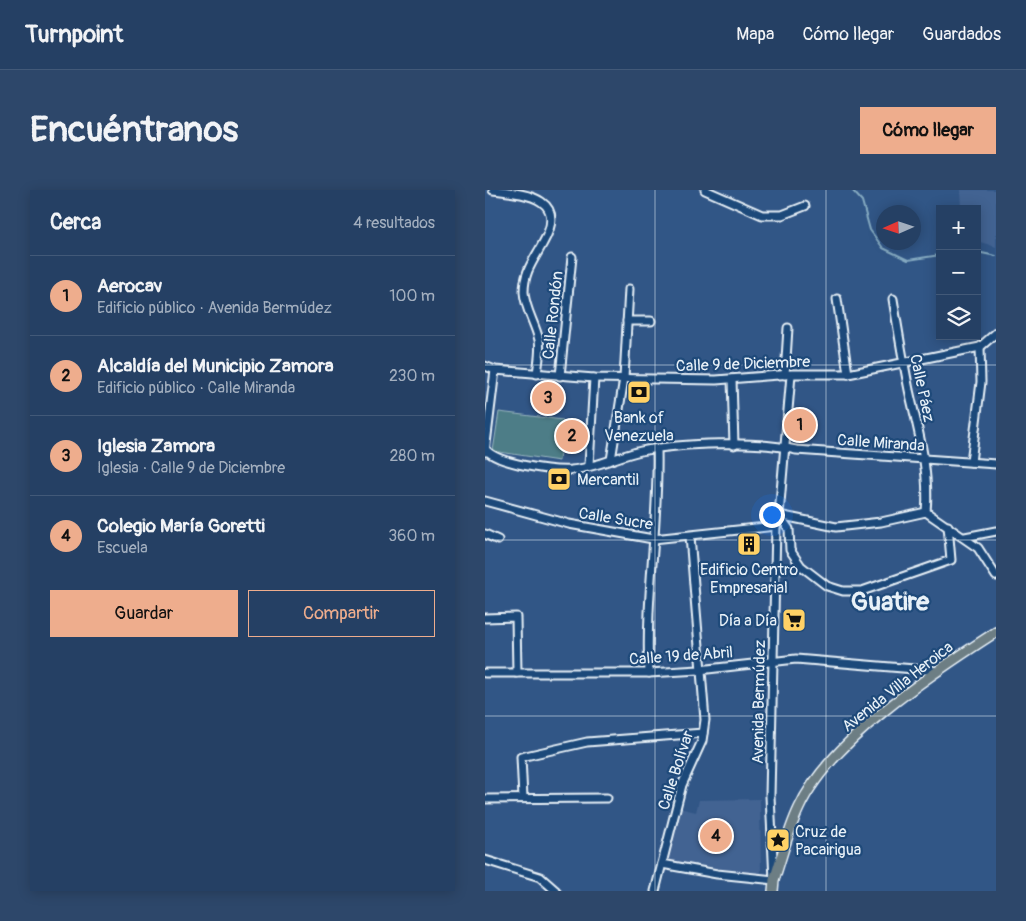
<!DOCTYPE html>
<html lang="es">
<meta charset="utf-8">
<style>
:root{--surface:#254064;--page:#2d476a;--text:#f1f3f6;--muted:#a3afbf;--line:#425978;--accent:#eead8d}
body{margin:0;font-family:Pangolin,sans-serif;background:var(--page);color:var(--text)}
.controls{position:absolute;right:15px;top:15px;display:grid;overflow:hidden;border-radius:0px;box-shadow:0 2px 12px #0003}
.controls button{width:45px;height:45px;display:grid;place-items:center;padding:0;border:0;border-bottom:1px solid var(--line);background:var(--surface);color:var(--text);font:25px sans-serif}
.compass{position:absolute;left:391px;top:15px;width:45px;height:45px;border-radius:50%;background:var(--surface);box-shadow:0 2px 12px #0003;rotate:267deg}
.you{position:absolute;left:286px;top:324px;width:18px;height:18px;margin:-12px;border:4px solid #fff;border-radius:50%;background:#1a73e8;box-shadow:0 0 0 8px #1a73e833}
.badge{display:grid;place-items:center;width:32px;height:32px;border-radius:50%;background:var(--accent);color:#111;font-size:16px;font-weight:700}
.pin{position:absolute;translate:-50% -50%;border:2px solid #fff;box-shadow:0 1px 5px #0006}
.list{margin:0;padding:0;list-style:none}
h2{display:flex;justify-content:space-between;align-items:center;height:65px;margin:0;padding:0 20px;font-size:21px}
h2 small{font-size:16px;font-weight:400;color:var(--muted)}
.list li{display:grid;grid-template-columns:32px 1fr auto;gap:15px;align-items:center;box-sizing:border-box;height:80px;padding:0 20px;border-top:1px solid var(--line)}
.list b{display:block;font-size:19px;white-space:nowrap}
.list p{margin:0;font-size:16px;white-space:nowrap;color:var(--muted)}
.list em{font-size:16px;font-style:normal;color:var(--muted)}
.actions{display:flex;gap:10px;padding:15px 20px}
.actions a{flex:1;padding:11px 0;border:1px solid var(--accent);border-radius:0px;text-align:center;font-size:18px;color:var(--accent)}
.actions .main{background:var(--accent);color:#111}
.icon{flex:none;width:28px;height:28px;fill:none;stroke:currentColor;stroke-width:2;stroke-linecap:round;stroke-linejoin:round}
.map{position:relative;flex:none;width:511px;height:701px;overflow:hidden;border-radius:0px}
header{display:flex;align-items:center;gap:30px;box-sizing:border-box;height:70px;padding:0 25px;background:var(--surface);border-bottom:1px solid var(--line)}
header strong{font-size:24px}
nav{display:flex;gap:28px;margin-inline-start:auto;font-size:18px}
.intro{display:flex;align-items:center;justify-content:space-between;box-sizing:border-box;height:120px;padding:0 30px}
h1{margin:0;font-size:35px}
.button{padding:12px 22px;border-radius:0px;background:var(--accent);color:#111;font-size:18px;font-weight:700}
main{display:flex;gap:30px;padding:0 30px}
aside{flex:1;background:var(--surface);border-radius:0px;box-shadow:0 2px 12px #0003}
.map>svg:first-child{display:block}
.built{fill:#426392}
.green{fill:#4e7d87;stroke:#9bb7c0}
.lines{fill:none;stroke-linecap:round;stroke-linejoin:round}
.stream{stroke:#85aac1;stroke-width:2}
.minor-casing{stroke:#e8f1f8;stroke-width:11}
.major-casing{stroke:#e8f1f8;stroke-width:12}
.minor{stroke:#1f4a7a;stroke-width:7}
.major{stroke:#6d7e84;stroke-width:9}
.grid{fill:none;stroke:#e8f1f8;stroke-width:1;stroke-opacity:0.55}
.labels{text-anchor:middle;stroke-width:4.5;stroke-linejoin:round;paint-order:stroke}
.street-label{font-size:16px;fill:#e8f1f8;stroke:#1f4a7a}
.poi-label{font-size:16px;fill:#e8f1f8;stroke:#1f4a7a}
.town-label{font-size:26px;font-weight:bold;fill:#e8f1f8;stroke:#1f4a7a}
</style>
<header>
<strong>Turnpoint</strong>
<nav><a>Mapa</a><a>Cómo llegar</a><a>Guardados</a></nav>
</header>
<div class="intro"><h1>Encuéntranos</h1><a class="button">Cómo llegar</a></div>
<main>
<aside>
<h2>Cerca<small>4 resultados</small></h2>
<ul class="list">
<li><span class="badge">1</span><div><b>Aerocav</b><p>Edificio público · Avenida Bermúdez</p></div><em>100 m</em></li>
<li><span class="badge">2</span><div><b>Alcaldía del Municipio Zamora</b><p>Edificio público · Calle Miranda</p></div><em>230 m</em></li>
<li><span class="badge">3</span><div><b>Iglesia Zamora</b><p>Iglesia · Calle 9 de Diciembre</p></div><em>280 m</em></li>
<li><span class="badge">4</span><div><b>Colegio María Goretti</b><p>Escuela</p></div><em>360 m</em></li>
</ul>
<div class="actions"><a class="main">Guardar</a><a>Compartir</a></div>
</aside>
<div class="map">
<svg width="511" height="701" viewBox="0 0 511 701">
<rect width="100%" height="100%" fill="#315686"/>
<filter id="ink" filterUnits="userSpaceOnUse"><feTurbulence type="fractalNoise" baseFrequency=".02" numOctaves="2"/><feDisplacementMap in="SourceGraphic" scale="10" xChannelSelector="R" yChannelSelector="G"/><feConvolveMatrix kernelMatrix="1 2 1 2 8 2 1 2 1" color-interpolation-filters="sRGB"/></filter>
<g filter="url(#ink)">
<g class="built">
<polygon points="475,0 511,0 511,57 492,51 492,19 476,19"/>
<polygon points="275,609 276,685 181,670 194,618 211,622 214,610"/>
</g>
<polygon class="green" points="14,222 78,230 74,271 8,261"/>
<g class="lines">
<g class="stream">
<polyline points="367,0 377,11 385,40 398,58 423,70 455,65"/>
<polyline points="492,62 511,66"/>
</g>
<g class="minor-casing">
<g id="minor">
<path d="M8,0C40,4 84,7 58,53C49,70 39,81 39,102C40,119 50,133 54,150C56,161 53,174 52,184"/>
<polyline points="220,0 277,25 297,25 320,16"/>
<polyline points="352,109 363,184"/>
<path d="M408,109C413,140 418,170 424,200C433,240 445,281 441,322"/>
<polyline points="142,131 166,131"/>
<polyline points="0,176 10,180 109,188 231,190 307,184 363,184 495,157 511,143"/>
<polyline points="300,185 303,138"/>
<polyline points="75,186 87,67"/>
<polyline points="247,189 249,255"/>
<path d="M0,258C9,274 68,281 86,280C110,278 133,266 156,261C196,253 272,250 311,260L511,274"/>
<polyline points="0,262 10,180"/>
<polyline points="126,270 139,188 144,99"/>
<polyline points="486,272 496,192 495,157"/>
<polyline points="104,275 109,188"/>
<polyline points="0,311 84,334 168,349 291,336"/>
<polyline points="441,322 493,358 511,386"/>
<polyline points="294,325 304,339 305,360 316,376 342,396 358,401 377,401 466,370 463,336"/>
<polyline points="294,325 351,337 396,332 441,322"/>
<polyline points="0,344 13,350"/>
<polyline points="480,347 511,341"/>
<polyline points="0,428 31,427 32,483"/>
<polyline points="0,483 164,483 214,480 311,469 453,481"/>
<path d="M164,483C160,408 174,334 172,259"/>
<polyline points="38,608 36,567 102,552 218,543"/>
<polyline points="0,609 122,608"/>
<polyline points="0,670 55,687 71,701"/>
<polyline points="177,674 232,684 289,690 285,606 291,336 294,325 306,185"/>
<polyline points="170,701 197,595 217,551 220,530 205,346"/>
</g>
</g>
<g class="major-casing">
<path id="major" d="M288,701L289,690C297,666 303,641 314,618C345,550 449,482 511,442"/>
</g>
<use href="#minor" class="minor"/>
<use href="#major" class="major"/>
</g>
</g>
<path class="grid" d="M170,0V701M341,0V701M0,175H511M0,350H511M0,526H511"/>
<defs>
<g id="bank-square" transform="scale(1.25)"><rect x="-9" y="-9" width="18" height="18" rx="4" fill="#ffd166" stroke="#1f4a7a"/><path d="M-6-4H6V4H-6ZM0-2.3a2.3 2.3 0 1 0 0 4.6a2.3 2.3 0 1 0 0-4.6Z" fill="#111"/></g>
<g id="building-square" transform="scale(1.25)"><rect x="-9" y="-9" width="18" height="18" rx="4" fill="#ffd166" stroke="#1f4a7a"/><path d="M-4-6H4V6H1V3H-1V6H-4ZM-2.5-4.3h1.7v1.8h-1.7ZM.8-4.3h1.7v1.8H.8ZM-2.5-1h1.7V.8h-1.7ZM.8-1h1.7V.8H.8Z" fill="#111"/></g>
<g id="supermarket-square" transform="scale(1.25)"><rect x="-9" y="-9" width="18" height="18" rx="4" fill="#ffd166" stroke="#1f4a7a"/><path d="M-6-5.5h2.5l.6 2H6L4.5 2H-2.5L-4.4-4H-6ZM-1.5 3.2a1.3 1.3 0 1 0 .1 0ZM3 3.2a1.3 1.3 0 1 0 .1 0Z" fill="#111"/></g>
<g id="sight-square" transform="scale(1.25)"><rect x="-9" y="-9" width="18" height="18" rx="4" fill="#ffd166" stroke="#1f4a7a"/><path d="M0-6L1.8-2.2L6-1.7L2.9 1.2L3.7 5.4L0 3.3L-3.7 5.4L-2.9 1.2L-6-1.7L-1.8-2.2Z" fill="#111"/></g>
</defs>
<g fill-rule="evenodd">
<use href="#bank-square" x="154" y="202"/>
<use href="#bank-square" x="74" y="289"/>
<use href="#building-square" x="264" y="354"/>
<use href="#supermarket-square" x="309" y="430"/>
<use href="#sight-square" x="293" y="650"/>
</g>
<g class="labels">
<g class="street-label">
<text transform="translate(67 125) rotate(-84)" y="6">Calle Rondón</text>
<text transform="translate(258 173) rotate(-2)" y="6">Calle 9 de Diciembre</text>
<text transform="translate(438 198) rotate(78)" y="6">Calle Páez</text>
<text transform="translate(396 252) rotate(4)" y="6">Calle Miranda</text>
<text transform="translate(131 328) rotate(9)" y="6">Calle Sucre</text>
<text transform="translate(196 465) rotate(-4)" y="6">Calle 19 de Abril</text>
<text transform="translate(412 496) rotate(-38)" y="6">Avenida Villa Heroica</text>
<text transform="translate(273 512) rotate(-89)" y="6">Avenida Bermúdez</text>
<text transform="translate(190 580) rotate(-72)" y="6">Calle Bolívar</text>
</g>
<g class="poi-label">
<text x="154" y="233">Bank of<tspan x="154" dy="18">Venezuela</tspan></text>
<text x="92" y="295" text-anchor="start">Mercantil</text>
<text x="264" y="385">Edificio Centro<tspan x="264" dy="18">Empresarial</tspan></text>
<text x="292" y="436" text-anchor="end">Día a Día</text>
<text x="310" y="647" text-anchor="start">Cruz de<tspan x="310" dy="18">Pacairigua</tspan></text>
</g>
<g class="town-label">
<text x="405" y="420">Guatire</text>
</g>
</g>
</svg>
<div class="controls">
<button>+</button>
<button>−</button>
<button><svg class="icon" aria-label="layers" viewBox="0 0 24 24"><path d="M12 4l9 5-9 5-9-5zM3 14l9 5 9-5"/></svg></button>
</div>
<svg class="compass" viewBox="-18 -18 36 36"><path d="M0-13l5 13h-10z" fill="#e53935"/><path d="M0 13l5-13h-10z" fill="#a3afbf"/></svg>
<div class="you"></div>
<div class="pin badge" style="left:315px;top:235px">1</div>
<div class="pin badge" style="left:87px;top:246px">2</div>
<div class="pin badge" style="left:63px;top:208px">3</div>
<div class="pin badge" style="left:231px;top:646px">4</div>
</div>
</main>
